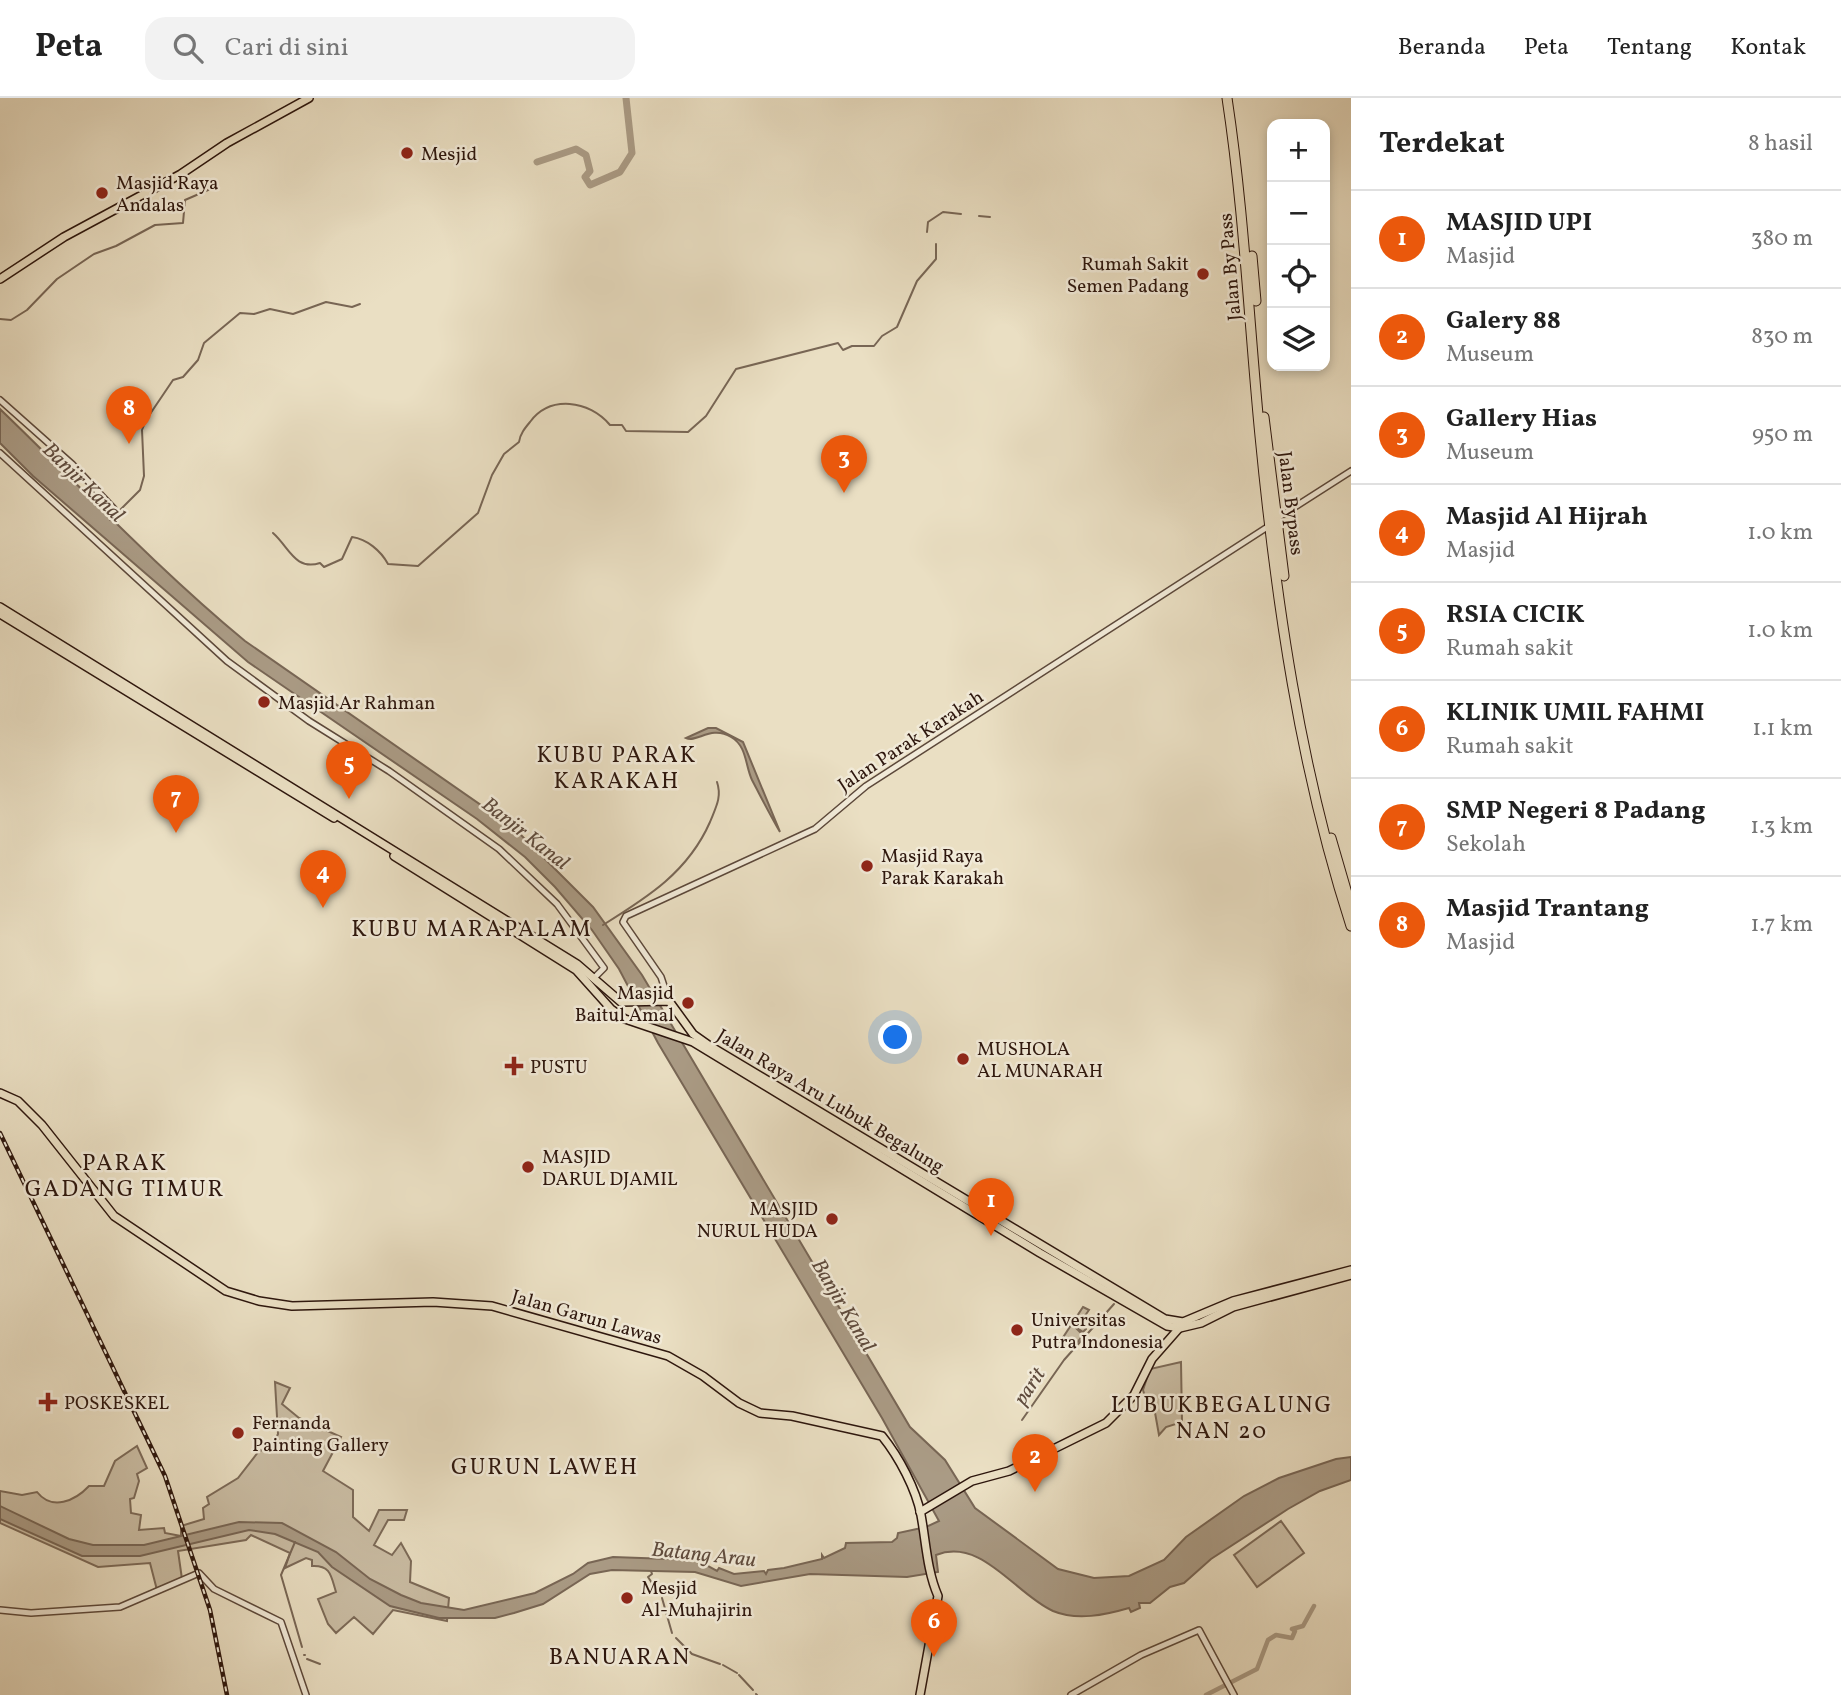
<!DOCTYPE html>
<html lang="id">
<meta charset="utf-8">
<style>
:root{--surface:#fff;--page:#f2f2f2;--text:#222;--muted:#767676;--line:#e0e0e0;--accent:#ea580c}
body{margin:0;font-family:Vollkorn,serif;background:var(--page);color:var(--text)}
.controls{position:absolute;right:21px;top:21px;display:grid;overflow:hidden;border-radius:14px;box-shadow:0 4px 10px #0003}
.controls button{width:63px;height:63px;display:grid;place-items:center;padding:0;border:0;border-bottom:2px solid var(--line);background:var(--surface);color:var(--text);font:35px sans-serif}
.you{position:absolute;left:896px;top:940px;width:24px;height:24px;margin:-18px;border:5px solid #fff;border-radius:50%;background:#1a73e8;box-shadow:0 0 0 10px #1a73e833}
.badge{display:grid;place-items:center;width:46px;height:46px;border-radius:50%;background:var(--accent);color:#fff;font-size:23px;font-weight:700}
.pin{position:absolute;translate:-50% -58px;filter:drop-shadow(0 2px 4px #0008)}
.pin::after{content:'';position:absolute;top:37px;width:24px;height:21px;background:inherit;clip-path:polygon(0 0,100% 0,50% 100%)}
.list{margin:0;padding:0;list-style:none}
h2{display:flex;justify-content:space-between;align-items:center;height:91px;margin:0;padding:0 28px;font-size:30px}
h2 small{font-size:23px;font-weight:400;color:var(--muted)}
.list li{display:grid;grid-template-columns:46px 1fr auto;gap:21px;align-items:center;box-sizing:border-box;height:98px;padding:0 28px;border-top:2px solid var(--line)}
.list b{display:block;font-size:26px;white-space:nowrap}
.list p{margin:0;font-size:23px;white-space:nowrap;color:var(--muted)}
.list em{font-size:23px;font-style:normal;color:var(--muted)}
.icon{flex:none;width:38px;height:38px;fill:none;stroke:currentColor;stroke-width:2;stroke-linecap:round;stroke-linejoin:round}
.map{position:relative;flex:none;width:1351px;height:1597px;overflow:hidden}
header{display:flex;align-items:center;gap:42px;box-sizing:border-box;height:98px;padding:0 35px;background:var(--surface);border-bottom:2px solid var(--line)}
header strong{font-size:33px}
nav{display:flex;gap:38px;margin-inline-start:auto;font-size:24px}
.search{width:490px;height:63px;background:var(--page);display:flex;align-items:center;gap:18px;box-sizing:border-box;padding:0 24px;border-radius:21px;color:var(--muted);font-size:26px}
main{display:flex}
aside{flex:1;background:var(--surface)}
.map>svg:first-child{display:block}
.green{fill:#cabda4;stroke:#7c6a58;stroke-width:2}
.water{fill:#aa9b85;stroke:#786655;stroke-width:2}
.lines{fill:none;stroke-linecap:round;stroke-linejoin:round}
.stream{stroke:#786655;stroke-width:2}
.canal{stroke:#aa9b85;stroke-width:4.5}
.river{stroke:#aa9b85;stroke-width:7}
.minor-casing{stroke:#5c483a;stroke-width:8}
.major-casing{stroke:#2d160d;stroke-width:10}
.highway-casing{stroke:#2d160d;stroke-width:11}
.minor{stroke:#f1ead8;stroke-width:5}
.major{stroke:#eadfc3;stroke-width:7}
.highway{stroke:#eadfc3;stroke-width:9}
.rail-casing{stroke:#2d160d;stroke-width:4.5}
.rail{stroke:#f1ead8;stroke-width:2;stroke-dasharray:5;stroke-linecap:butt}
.poi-dot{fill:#8f2418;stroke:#f1ead8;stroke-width:2.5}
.labels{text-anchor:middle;stroke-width:5;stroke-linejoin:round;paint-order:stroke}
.poi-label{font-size:19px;fill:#2d160d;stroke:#f1ead8;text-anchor:start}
.street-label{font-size:19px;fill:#2d160d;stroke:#f1ead8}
.water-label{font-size:21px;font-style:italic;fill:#5f4b3d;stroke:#f1ead8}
.quarter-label{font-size:23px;letter-spacing:2px;fill:#2d160d;stroke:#f1ead8}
</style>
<header>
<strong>Peta</strong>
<div class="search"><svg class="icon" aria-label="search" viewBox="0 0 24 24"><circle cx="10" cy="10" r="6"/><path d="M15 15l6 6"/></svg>Cari di sini</div>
<nav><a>Beranda</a><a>Peta</a><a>Tentang</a><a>Kontak</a></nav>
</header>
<main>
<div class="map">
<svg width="1351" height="1597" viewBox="0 0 1351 1597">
<rect width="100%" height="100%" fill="#eadfc3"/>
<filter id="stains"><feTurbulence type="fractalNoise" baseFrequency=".00286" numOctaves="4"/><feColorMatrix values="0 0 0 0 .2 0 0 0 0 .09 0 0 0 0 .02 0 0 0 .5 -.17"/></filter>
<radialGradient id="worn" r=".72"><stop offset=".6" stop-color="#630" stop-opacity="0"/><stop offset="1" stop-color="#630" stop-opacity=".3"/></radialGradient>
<g class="green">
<polygon points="1083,1209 1089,1212 1082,1222 1086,1231 1083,1234 1074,1228 1083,1237 1072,1251 1060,1244"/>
<polygon points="1181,1264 1182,1324 1166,1329 1159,1337 1154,1309 1148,1309 1143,1292 1150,1271"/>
<path d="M275,1284L290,1290L282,1306L299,1320L341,1339L323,1373L353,1392V1419L369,1433L379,1412H407L404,1422H388L374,1447L392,1457L401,1445L411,1463L410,1484L449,1500L447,1523L393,1512L373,1536L354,1519L336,1535L328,1526L318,1501L336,1494C331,1478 331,1467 312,1468V1462L306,1460L285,1470L290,1455L251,1437L246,1442L178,1453L182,1481L157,1492L150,1465L98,1469L0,1425V1393L22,1397L37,1394C52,1413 75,1403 89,1388H104L115,1363L137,1348L147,1370L137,1376L139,1383L134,1400L130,1401L131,1415L141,1417L139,1432L164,1430L165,1435L181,1438V1428L204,1421L203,1410L209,1406L207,1399L238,1380L259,1353L271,1350L278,1336Z"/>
<polygon points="1281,1423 1304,1455 1257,1489 1234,1457"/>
</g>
<g class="water">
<path d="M0,311C81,389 158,471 245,543L514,730L593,809L642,877L910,1329L945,1362L975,1410L1058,1471L1094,1480L1129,1478L1164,1462L1186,1439L1244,1398L1279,1380L1336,1361L1351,1359V1382L1320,1393L1288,1411L1211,1461L1184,1485L1170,1489L1150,1505H1139L1140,1510L1131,1514L1129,1510C1105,1517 1077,1523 1053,1513C1015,1496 982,1439 936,1457L938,1474L907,1479L810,1476L741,1488L695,1474L612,1472L590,1476L543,1506L514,1515L495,1520H439L390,1508L332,1469L318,1454L275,1436L249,1432L140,1458H82L0,1421V1408L69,1441L93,1447H144L239,1424L282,1425L336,1454L370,1481L401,1497L421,1505L464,1512L535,1495L573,1476L588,1465L613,1459L697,1462L717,1473L719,1470L734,1476L764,1473L766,1476L768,1472L784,1470L822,1461V1457L824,1460L845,1450L846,1445L892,1444L897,1440L898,1435L926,1429L939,1423L882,1320L658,945L619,871L592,832L555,789L525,759L477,721L248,564L33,378L0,345Z"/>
<path d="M708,630H716L743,644L780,734C770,717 761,699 752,682C745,667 747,648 731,639C711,627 697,645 686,640Z"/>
</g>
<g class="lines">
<g class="stream">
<polyline points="979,118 990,119"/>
<polyline points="927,134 928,124 943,114 961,116"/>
<polyline points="0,221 11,222 27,212 57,181 94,156 116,148 155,127 183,125 185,102 215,89"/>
<polyline points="110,422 140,392 144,378 142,332 146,322 173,282 183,279 198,262 204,245 240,215 254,216 270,211 293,216 326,204 352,209 360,206"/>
<path d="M273,435C289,449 295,473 320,465L324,469L342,461L352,439C367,441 381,453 388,466L418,468L478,415L492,377L504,356L519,344C520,336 525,330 530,324C550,297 589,302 610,327H622L626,333L688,334L706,318L736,271L838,245L843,252L852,248H874L882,238L897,229L917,183L936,161V146"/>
<path d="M603,827C648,799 688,774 710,724C716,709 722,699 717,684"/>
<polyline points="1022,1322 1064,1262 1114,1206"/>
<polyline points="295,1444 281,1477 302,1549"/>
<polyline points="651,1473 652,1476 648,1479 660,1497"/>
<polyline points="662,1500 672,1535"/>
<polyline points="676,1540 692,1556 720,1566"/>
<polyline points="304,1557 305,1557"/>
<polyline points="307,1561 320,1566"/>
<polyline points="723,1567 737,1575"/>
<polyline points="739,1577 753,1592"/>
<polyline points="756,1596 757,1597"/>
</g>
<polyline class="canal" points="1206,1597 1257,1571 1268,1542 1276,1537 1292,1540 1295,1533 1292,1531 1303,1528 1314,1508"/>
<polyline class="river" points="537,64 576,51 586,57 590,73 585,79 590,87 620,74 632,55 626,0"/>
<g class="minor-casing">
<g id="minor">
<polyline points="0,302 72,366 114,411"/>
<polyline points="0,355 227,563 309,623 389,673 499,751 557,806 604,870 594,880"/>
<polyline points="1276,421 1351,373"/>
<polyline points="669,903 661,879 623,824 626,818 815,731 866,688 1269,428"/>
<polyline points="0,1512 31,1515 120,1509 199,1475 214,1491 281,1524 306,1597"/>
<polyline points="1071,1597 1141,1557 1199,1532 1234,1597"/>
</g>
</g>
<g class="major-casing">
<g id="major">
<polyline points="0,181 64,139 181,76 227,45 309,0"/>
<polyline points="0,509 577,866 621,904 669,903 693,936 710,948 1165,1221 1183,1224 1233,1203 1351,1172"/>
<polyline points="0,516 334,720"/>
<polyline points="394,758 576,872 611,911 625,921 693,944 1040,1155 1167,1228 1180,1230 1201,1225 1233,1209 1351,1177"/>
<path d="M0,995L18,1003L42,1027L114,1118L226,1193L259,1203L292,1208L433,1204L492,1208L668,1258L703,1278L739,1305L760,1315L792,1318L882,1338C899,1359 916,1391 921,1417C926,1444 927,1473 938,1498L920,1597"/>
<polyline points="920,1414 972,1383 1009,1373 1106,1325 1134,1297 1152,1261 1181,1228"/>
</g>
</g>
<g class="highway-casing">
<g id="highway">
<path d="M1227,0C1244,112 1249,225 1260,338C1276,503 1300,671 1351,828"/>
<polyline points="1252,158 1256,203"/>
<polyline points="1264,319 1284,478"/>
<polyline points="1331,740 1351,809"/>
</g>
</g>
<use href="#minor" class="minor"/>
<use href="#major" class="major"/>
<use href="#highway" class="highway"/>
<g class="rail-casing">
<polyline id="rail" points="0,1035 165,1378 210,1512 227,1597"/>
</g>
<use href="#rail" class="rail"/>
</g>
<g class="poi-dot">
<circle cx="407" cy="55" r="7"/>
<circle cx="102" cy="95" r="7"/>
<circle cx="1203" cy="176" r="7"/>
<circle cx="264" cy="604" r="7"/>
<circle cx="867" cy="768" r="7"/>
<circle cx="688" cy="905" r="7"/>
<circle cx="963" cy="961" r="7"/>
<path d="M510.5 957.5h7v7h7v7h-7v7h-7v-7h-7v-7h7z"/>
<circle cx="528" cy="1069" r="7"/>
<circle cx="832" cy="1121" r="7"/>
<circle cx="1017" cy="1232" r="7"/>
<path d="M44.5 1293.5h7v7h7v7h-7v7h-7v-7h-7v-7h7z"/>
<circle cx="238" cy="1335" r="7"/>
<circle cx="627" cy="1500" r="7"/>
</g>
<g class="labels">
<g class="poi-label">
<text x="421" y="62">Mesjid</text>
<text x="116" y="91">Masjid Raya<tspan x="116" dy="22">Andalas</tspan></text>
<text x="1189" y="172" text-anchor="end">Rumah Sakit<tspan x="1189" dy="22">Semen Padang</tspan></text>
<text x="278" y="611">Masjid Ar Rahman</text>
<text x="881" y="764">Masjid Raya<tspan x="881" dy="22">Parak Karakah</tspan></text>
<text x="674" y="901" text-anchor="end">Masjid<tspan x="674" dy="22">Baitul Amal</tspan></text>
<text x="977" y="957">MUSHOLA<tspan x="977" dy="22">AL MUNARAH</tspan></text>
<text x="530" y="975">PUSTU</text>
<text x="542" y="1065">MASJID<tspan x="542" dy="22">DARUL DJAMIL</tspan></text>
<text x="818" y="1117" text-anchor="end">MASJID<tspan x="818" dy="22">NURUL HUDA</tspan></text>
<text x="1031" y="1228">Universitas<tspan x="1031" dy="22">Putra Indonesia</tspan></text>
<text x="64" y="1311">POSKESKEL</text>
<text x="252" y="1331">Fernanda<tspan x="252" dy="22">Painting Gallery</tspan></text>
<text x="641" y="1496">Mesjid<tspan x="641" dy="22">Al-Muhajirin</tspan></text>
</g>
<g class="street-label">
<text transform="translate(1229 169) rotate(-95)" y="7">Jalan By Pass</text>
<text transform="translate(1292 405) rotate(83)" y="7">Jalan Bypass</text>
<text transform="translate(910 642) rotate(-33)" y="7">Jalan Parak Karakah</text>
<text transform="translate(831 1002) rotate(31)" y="7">Jalan Raya Aru Lubuk Begalung</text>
<text transform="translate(587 1218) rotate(16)" y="7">Jalan Garun Lawas</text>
</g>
<g class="water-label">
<text transform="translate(84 384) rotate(44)" y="7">Banjir Kanal</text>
<text transform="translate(526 735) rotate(38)" y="7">Banjir Kanal</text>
<text transform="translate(844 1207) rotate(59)" y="7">Banjir Kanal</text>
<text transform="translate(1029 1288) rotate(-56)" y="7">parit</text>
<text transform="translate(704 1456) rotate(6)" y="7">Batang Arau</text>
</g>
<g class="quarter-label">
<text x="617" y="664">KUBU PARAK<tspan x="617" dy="26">KARAKAH</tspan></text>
<text x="472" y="838">KUBU MARAPALAM</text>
<text x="125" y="1072">PARAK<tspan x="125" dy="26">GADANG TIMUR</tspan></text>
<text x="1222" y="1314">LUBUKBEGALUNG<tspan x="1222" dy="26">NAN 20</tspan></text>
<text x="545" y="1376">GURUN LAWEH</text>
<text x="620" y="1566">BANUARAN</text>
</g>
</g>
<rect width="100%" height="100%" filter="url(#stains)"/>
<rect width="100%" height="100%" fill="url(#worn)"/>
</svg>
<div class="controls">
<button>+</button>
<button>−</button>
<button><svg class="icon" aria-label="locate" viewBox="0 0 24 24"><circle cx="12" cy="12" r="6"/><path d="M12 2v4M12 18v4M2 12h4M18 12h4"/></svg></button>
<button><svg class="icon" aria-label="layers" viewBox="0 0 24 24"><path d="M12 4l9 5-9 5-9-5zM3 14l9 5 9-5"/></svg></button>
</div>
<div class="you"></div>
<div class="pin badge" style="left:991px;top:1138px">1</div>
<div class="pin badge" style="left:1035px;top:1394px">2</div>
<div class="pin badge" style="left:844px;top:395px">3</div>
<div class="pin badge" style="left:323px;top:810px">4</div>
<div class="pin badge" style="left:349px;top:701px">5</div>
<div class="pin badge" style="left:934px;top:1559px">6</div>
<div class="pin badge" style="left:176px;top:735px">7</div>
<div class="pin badge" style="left:129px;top:346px">8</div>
</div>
<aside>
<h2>Terdekat<small>8 hasil</small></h2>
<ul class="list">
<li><span class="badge">1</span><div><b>MASJID UPI</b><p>Masjid</p></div><em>380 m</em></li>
<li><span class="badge">2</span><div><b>Galery 88</b><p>Museum</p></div><em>830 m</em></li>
<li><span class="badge">3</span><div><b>Gallery Hias</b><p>Museum</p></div><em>950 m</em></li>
<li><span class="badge">4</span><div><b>Masjid Al Hijrah</b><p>Masjid</p></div><em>1.0 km</em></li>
<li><span class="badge">5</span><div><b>RSIA CICIK</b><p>Rumah sakit</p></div><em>1.0 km</em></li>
<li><span class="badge">6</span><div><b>KLINIK UMIL FAHMI</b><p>Rumah sakit</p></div><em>1.1 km</em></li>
<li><span class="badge">7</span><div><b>SMP Negeri 8 Padang</b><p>Sekolah</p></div><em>1.3 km</em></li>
<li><span class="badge">8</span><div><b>Masjid Trantang</b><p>Masjid</p></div><em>1.7 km</em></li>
</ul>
</aside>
</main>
